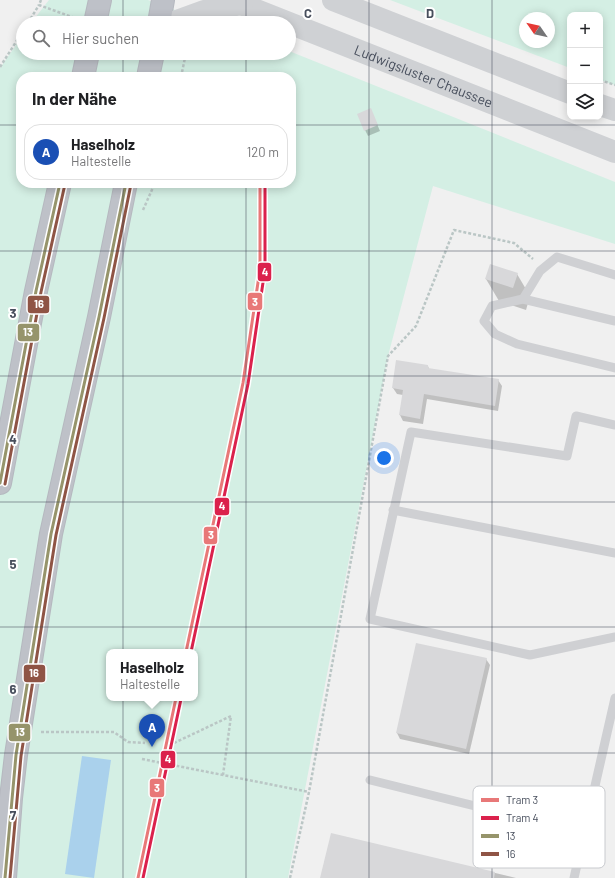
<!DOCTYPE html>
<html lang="de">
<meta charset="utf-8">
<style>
:root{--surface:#fff;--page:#f2f2f2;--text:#202124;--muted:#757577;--line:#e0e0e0;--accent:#b45309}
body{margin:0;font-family:Barlow,sans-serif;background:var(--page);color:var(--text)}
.controls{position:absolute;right:12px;top:12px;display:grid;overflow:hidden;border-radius:8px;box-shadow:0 2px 10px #0003}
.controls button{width:36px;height:36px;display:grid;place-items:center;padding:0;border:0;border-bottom:1px solid var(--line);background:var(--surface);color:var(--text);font:20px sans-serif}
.compass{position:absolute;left:519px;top:12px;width:36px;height:36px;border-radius:50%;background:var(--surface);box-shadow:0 2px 10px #0003;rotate:304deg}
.you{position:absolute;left:384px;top:458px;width:14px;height:14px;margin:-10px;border:3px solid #fff;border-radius:50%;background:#1a73e8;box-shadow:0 0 0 6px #1a73e833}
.badge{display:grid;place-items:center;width:26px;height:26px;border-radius:50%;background:var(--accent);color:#fff;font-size:13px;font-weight:700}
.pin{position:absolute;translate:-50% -33px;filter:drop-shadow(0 1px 2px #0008)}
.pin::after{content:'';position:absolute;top:21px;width:14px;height:12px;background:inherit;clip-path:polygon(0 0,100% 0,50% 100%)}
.popup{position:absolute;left:106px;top:649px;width:92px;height:52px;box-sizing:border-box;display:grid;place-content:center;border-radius:8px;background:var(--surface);filter:drop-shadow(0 1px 3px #0005);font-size:13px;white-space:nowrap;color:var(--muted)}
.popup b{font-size:15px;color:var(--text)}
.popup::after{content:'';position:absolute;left:50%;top:100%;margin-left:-8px;border:8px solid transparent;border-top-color:var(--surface)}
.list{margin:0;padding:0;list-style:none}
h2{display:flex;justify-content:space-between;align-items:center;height:52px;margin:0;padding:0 16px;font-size:17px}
h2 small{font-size:13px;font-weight:400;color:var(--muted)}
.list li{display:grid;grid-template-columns:26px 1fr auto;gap:12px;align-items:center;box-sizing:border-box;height:56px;margin:0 8px 8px;padding:0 8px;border:1px solid var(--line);border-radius:16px}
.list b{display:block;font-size:15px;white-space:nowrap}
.list p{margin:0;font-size:13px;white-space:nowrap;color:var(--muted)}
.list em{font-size:13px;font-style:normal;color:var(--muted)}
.icon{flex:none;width:22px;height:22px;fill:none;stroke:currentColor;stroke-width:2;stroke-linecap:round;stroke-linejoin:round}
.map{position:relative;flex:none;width:615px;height:878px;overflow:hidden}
.search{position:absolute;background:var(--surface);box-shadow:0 2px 10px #0003;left:16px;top:16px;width:280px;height:44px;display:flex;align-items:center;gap:10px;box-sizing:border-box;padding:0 14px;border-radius:22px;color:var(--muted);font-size:15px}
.panel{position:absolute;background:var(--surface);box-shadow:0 2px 10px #0003;left:16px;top:72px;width:280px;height:116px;border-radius:16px}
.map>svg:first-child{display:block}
.green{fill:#d4efe4;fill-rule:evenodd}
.water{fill:#aad1ec}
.shadow{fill:#0003}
.building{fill:#d8d8da}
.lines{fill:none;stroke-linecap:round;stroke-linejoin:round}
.highway-casing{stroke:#b5b8bf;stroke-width:24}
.path{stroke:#bac6c5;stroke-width:2.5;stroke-dasharray:3 2;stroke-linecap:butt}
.lane{stroke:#cfd0d3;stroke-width:9}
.secondary{stroke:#cfd1d4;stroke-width:22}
.highway{stroke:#bec1c8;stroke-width:22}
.bus-1-casing{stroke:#fff;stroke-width:6}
.bus-2-casing{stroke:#fff;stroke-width:6}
.bus-1{stroke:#96946b;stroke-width:3}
.bus-2{stroke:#8f5445;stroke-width:3}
.tram-1-casing{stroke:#fff;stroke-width:6}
.tram-2-casing{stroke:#fff;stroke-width:6}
.tram-1{stroke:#e87878;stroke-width:3}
.tram-2{stroke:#db214c;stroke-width:3}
.grid{fill:none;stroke:#474e5c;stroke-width:1;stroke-opacity:0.55}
.labels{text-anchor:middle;stroke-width:4;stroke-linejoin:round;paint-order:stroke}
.street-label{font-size:14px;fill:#474e5c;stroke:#fff}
.key{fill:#fff;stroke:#c8cace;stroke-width:1}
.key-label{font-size:11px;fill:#474e5c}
.grid-label{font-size:13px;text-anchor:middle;font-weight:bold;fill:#474e5c;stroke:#fff;stroke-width:4;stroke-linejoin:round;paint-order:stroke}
.line-badge{stroke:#fff;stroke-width:1.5}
.badge-label{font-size:11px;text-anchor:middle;font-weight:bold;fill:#fff}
</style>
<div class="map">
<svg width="615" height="878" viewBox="0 0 615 878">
<rect width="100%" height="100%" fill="#f0f0f0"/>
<g class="green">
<polygon points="49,0 148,0 211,23 31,23"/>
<path d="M390,0H615V85L600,80V15H570V68ZM525,18H549V42H525Z"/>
<path d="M23,35V53H289V51L615,182V244L433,186L388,356L288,878H0V68ZM21,77H291V183H21ZM109,652H195V698H109Z"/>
</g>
<polygon class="water" points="82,756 111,760 94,878 65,874"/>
<g class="shadow">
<polygon points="373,115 380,131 368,136 365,130"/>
<polygon points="517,274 530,296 526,310 499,301 486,279"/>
<polygon points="428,366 429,369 498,380 502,386 498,411 427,399 423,424 403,421 400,415 403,395 397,394 393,388"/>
<polygon points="417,644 486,659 490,665 469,754 400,739 397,733"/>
<polygon points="332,834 516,878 321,878"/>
</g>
<g class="building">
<polygon points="371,108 378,125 364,131 357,114"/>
<polygon points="490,264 518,273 513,288 485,279"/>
<polygon points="396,360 428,365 428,368 499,379 495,406 424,394 420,419 399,415 403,390 392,388"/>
<polygon points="416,643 487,658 466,749 396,733"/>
<polygon points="331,833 495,872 494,878 320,878"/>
</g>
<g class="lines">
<g class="highway-casing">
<g id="highway">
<polyline points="95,23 100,0"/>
<polyline points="159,23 163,0"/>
<polyline points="83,77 88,53"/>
<polyline points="148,77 153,53"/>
<polyline points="0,483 36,291 60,183"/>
<polyline points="5,878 11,798 16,755 51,534 99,317 126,183"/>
</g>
</g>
<g class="path">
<polyline points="41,0 39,5 72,17 74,20"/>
<polyline points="28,23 39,5"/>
<polyline points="0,67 23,31"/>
<polyline points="181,77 186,53"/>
<polyline points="600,80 615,85"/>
<polyline points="143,210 155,183"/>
<polyline points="41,732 114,732 128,742 145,743"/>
<polyline points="174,743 231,716 223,775"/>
<polyline points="142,759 309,792"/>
<polyline points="290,878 309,792 388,356 416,326 454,230 514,243 533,259"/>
</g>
<g class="lane">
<polyline points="523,299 540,271 557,257 615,275"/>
<polyline points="615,321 523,299 492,306 484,321 495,334 517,344 615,368"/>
<polyline points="615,425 576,416 567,456 411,432 370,619 530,655 615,637"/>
<polyline points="393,510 615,553"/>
<polyline points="370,780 585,833"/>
<polyline points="574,878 615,698"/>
</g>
<g class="secondary">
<path id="s1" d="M231,0L615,152"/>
<polyline points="333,0 570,93"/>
<polyline points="171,23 204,11 242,4"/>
<polyline points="600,105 615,110"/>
</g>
<use href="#highway" class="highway"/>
<g class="bus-1-casing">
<g id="bus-1">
<polyline points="0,483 36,291 60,183"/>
<polyline points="5,878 16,755 51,534 99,317 126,183"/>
</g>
</g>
<g class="bus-2-casing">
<g id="bus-2">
<polyline points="5,484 41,292 65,184"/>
<polyline points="10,878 21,756 56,535 104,318 131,184"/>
</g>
</g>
<use href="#bus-1" class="bus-1"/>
<use href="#bus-2" class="bus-2"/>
<g class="tram-1-casing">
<g id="tram-1">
<polyline points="186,652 243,383 260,269 260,183"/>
<polyline points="138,878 176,698"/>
</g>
</g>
<g class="tram-2-casing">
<g id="tram-2">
<polyline points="191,652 248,384 265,269 265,183"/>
<polyline points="143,878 181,699"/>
</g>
</g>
<use href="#tram-1" class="tram-1"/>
<use href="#tram-2" class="tram-2"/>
</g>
<path class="grid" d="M123,0V23M246,0V23M369,0V878M492,0V878M123,53V77M246,53V77M0,125H21M291,125H615M123,183V878M246,183V878M0,251H615M0,376H615M0,502H615M0,627H615M0,753H615"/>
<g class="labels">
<g class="street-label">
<text dy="5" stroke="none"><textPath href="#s1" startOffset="207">Ludwigsluster Chaussee</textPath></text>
</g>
</g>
<rect x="473" y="786" width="132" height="82" rx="6" class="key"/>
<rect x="481" y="798" width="18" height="4" fill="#e87878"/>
<rect x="481" y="816" width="18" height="4" fill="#db214c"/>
<rect x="481" y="834" width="18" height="4" fill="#96946b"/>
<rect x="481" y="852" width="18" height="4" fill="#8f5445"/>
<g class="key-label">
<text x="506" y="804">Tram 3</text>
<text x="506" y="822">Tram 4</text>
<text x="506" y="840">13</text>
<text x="506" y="858">16</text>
</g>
<g class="grid-label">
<text x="308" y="18">C</text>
<text x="430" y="18">D</text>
<text x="13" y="318">3</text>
<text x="13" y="444">4</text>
<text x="13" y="569">5</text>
<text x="13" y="694">6</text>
<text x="13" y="820">7</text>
</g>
<g class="line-badge">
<rect x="257" y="262" width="15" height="20" rx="4" fill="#db214c"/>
<rect x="247" y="292" width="16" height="19" rx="4" fill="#e87878"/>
<rect x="27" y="295" width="23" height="19" rx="4" fill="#8f5445"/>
<rect x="17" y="323" width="23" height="19" rx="4" fill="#96946b"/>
<rect x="214" y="497" width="16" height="19" rx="4" fill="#db214c"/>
<rect x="203" y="526" width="15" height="19" rx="4" fill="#e87878"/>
<rect x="23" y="664" width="23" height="19" rx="4" fill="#8f5445"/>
<rect x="8" y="723" width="23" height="19" rx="4" fill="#96946b"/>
<rect x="160" y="750" width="16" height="19" rx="4" fill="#db214c"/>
<rect x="149" y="778" width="16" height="20" rx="4" fill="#e87878"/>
</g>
<g class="badge-label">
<text x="265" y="276">4</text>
<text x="255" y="306">3</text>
<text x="39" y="308">16</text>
<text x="28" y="336">13</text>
<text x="222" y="510">4</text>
<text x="211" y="539">3</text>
<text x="34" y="677">16</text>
<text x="20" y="736">13</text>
<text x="168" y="763">4</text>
<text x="157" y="792">3</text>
</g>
</svg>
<div class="controls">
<button>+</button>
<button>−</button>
<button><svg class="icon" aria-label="layers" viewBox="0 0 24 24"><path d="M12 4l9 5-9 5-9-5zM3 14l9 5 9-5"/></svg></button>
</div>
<svg class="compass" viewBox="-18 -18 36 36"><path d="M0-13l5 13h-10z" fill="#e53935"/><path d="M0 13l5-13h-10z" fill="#757577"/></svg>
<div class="you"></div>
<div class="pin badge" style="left:152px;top:747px;background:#1a4fb4">A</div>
<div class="popup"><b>Haselholz</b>Haltestelle</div>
<div class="search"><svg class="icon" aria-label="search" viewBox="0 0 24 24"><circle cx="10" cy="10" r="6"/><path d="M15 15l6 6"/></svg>Hier suchen</div>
<section class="panel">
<h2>In der Nähe<small></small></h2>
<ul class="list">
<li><span class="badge" style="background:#1a4fb4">A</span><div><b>Haselholz</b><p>Haltestelle</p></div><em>120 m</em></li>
</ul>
</section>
</div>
